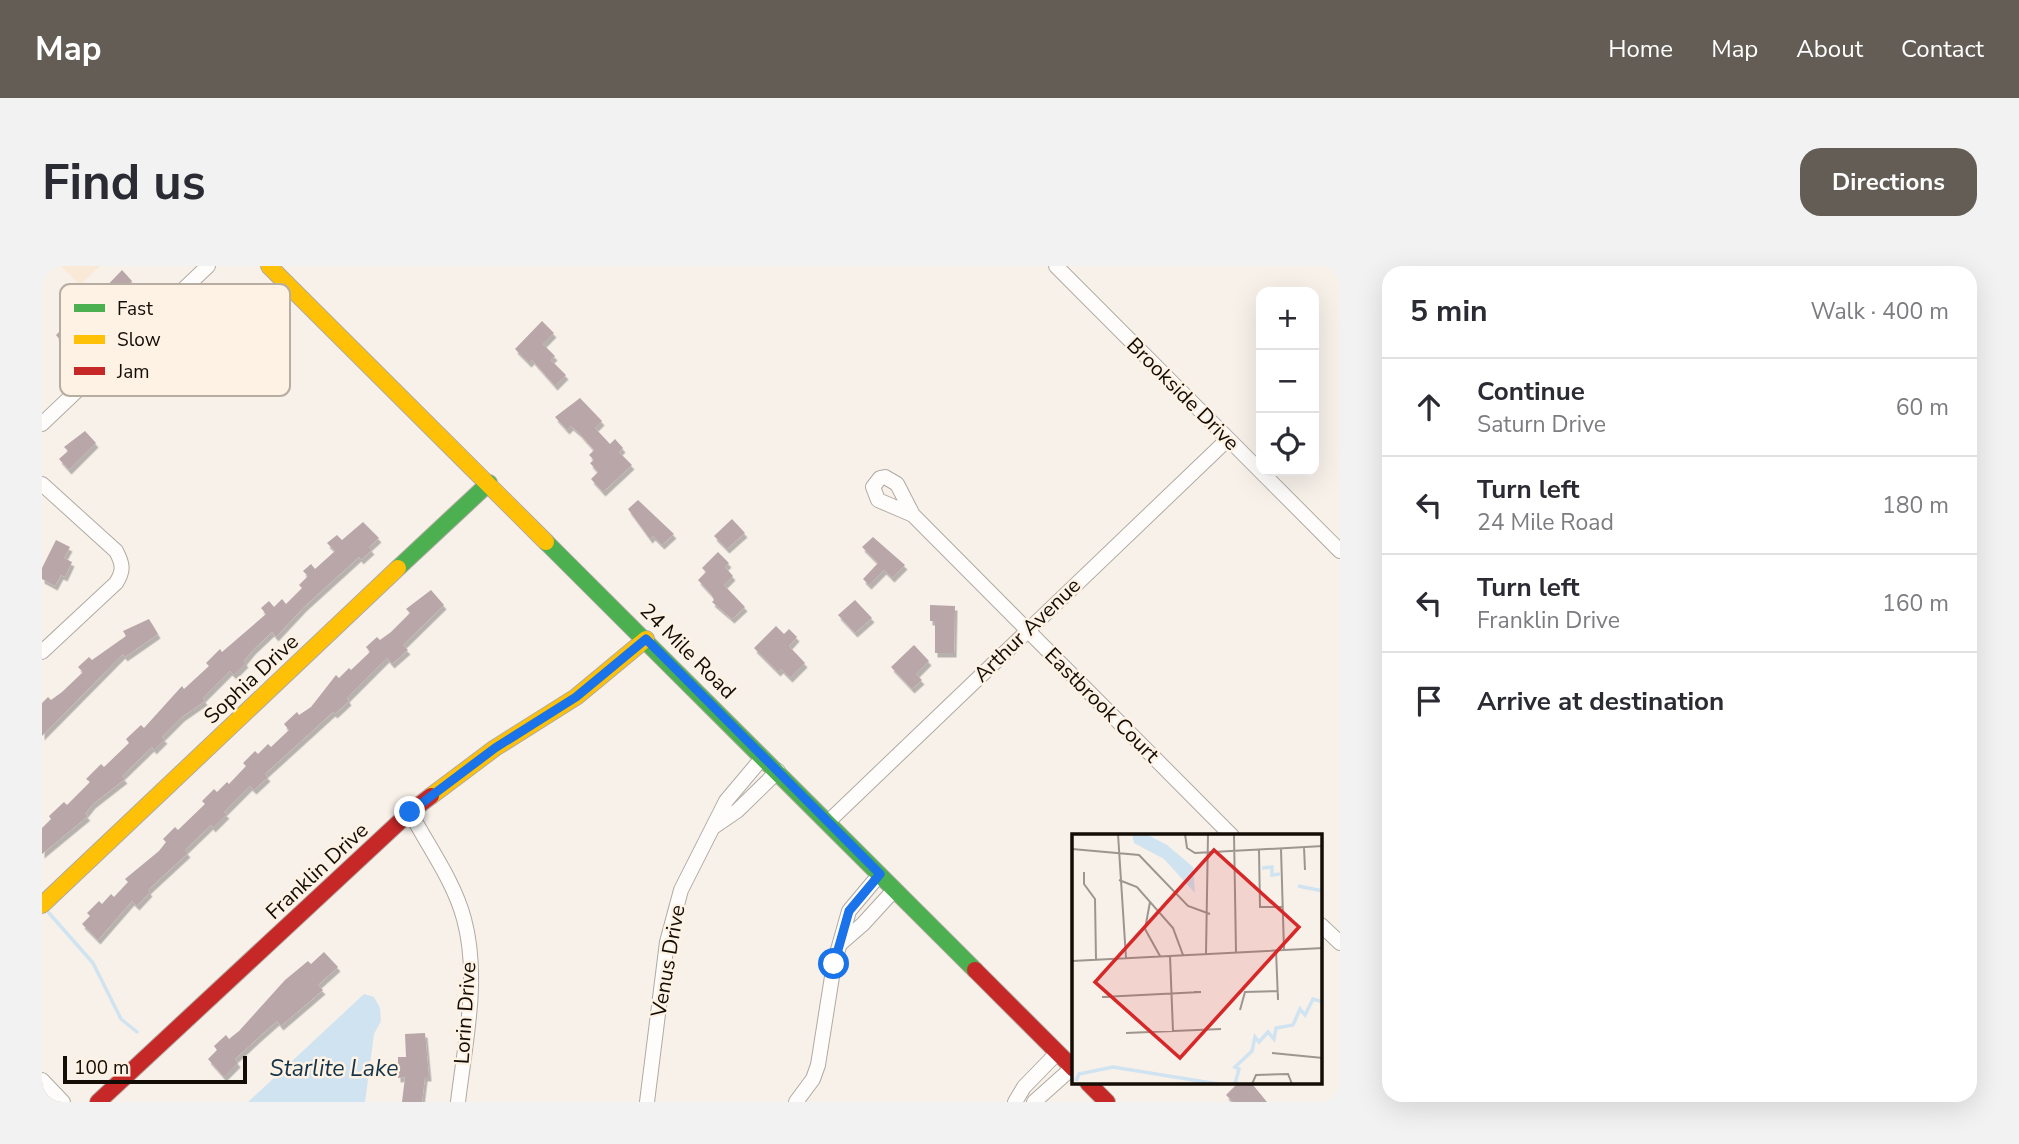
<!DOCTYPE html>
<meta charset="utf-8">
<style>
:root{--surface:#fff;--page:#f2f2f3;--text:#2b2b33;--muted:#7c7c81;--line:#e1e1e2;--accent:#635d56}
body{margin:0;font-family:"Nunito Sans",sans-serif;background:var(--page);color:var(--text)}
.controls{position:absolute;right:21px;top:21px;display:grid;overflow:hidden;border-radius:14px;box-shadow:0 7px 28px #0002}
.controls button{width:63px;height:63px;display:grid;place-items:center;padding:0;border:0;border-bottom:2px solid var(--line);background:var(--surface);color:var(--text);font:35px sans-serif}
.scale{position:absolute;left:21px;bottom:18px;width:184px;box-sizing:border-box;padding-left:7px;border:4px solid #130d06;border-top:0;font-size:19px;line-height:24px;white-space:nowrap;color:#130d06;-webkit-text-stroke:5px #fef2e4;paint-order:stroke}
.stop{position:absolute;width:21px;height:21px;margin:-16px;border:5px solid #1a73e8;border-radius:50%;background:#fff}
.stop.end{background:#1a73e8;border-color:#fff;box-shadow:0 2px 7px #0008}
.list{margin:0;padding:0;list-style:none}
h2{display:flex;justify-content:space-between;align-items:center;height:91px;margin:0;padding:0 28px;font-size:30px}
h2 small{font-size:23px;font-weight:400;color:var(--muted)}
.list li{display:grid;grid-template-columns:46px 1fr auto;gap:21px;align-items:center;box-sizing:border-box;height:98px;padding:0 28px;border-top:2px solid var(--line)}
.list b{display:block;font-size:26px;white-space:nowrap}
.list p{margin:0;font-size:23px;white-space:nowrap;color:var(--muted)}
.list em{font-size:23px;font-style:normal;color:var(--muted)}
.icon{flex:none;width:38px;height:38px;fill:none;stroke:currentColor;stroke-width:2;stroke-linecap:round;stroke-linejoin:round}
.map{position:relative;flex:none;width:1298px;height:836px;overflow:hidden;border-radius:21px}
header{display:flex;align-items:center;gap:42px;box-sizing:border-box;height:98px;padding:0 35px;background:var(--accent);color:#fff}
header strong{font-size:33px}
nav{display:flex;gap:38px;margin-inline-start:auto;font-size:24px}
.intro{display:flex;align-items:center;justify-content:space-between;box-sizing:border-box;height:168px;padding:0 42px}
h1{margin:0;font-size:49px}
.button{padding:18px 32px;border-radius:21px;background:var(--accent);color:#fff;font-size:24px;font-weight:700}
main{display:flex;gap:42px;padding:0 42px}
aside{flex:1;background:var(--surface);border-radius:21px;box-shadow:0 7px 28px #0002}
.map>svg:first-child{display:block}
.built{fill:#fae9d7}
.water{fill:#d0e3f0}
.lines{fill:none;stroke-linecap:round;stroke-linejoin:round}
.stream{stroke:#d0e3f0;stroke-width:3.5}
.building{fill:#b8a6a9;filter:url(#shadow)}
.street-casing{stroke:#b0aaa2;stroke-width:16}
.fast-casing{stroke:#b0aaa2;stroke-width:18}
.slow-casing{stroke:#b0aaa2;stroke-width:18}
.jam-casing{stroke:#b0aaa2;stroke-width:18}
.street{stroke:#fefdfc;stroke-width:14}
.fast{stroke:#4caf50;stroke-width:16}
.slow{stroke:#ffc107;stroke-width:16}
.jam{stroke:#c62828;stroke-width:16}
.route{stroke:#1a73e8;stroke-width:9}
.labels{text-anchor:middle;stroke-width:5;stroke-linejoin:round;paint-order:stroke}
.street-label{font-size:21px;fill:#130d06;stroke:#fef2e4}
.water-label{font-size:23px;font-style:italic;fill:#13354c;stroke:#fef2e4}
.inset-river{fill:none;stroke:#d0e3f0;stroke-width:3.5}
.inset-road{fill:none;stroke:#9c968f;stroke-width:2}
.view{fill:#d62828;fill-opacity:0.15;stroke:#d62828;stroke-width:3.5}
.inset-edge{fill:none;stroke:#130d06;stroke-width:3.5}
.key{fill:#fef2e4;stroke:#b8ada1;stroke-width:2}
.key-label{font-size:19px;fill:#130d06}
</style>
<header>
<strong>Map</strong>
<nav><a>Home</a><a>Map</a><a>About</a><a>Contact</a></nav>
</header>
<div class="intro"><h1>Find us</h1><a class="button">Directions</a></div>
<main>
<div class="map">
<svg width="1298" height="836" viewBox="0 0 1298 836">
<defs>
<filter id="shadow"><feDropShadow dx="2.5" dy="4.5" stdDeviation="0" flood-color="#0004"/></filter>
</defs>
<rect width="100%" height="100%" fill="#f8f1ea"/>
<polygon class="built" points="19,0 58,0 38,19"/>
<polygon class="water" points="322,728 332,731 338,742 339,755 332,768 323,836 206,836"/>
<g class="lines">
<polyline class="stream" points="7,647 51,697 79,753 95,766"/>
</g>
<g class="building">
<polygon points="80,4 90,15 82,24 86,28 77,37 74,35 36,76 32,72 23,80 14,69 21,62 17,57 28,46 34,52"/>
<polygon points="500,55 512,67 501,78 513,90 509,94 524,109 513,120 490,94 487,97 473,83"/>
<polygon points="538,132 560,155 553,162 568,178 573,173 581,182 577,186 590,199 561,226 549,213 556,206 548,197 552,194 547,189 552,184 537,167 529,160 525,164 513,151"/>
<polygon points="43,165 54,177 27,204 17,193 26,185 22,181"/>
<polygon points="596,234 632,268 620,279 611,270 608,273 586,243"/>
<polygon points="690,253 703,267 685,283 672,270"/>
<polygon points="321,256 337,272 327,281 330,284 319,294 317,291 262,341 234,371 230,366 211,384 202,395 204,397 192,409 188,405 161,432 163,435 140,451 120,471 123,473 112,484 110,481 80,510 83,513 51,538 43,548 46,550 0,588 0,562 9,553 7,550 22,536 25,539 48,516 44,513 59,498 62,501 87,477 84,473 99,459 102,462 140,420 142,423 167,400 164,397 178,383 180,386 224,348 219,342 227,335 232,341 240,333 244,338 260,322 257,319 266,310 261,305 269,298 273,303 293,285 285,277 295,269 300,274"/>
<polygon points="831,271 863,299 850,312 842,304 827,319 821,313 836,297 820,281"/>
<polygon points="14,274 28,281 22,292 30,296 23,311 19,309 13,320 0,313 0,302"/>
<polygon points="676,286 687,297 683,301 691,310 682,319 703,341 690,353 670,336 672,334 669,328 656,314 664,306 660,302"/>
<polygon points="389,324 402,339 361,379 366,384 350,398 345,392 305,432 307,435 293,448 291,446 223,508 226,511 212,524 208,520 182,546 185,548 171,562 169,559 143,584 146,587 106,624 108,626 95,640 90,635 56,674 40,658 48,650 45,647 57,635 60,638 69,628 72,631 86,616 83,613 117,585 124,576 121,573 133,561 136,564 163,538 160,535 172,523 175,526 185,516 187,518 204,500 201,497 213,485 216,488 226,478 229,481 247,464 242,458 255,446 257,449 269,441 294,409 297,412 307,402 309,404 328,386 324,381 335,371 338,374 349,366 368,347 364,343"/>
<polygon points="813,334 830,352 813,367 796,349"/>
<polygon points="888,339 913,340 912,387 893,387 893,355 888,355"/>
<polygon points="107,353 116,368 83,391 81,388 0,470 0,437 6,431 9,434 20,426 41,406 36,401 47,391 50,394 84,370 81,365"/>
<polygon points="734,360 742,368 747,363 755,371 747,380 763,397 748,412 739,403 736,406 712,382"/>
<polygon points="872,379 887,395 874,408 880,414 870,423 849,401"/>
<polygon points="282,686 296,701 276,719 281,724 239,760 235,755 218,770 193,793 196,797 182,811 166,793 175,784 172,780 184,769 187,773 197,765 243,714 266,695 269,698"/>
<polygon points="383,767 387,811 383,811 380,836 360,836 363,811 356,812 356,791 364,791 363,768"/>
<polygon points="1196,817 1211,819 1225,836 1191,836 1184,829"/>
</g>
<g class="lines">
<g class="street-casing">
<g id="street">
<polyline points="1014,0 1298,285"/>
<polyline points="0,158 166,0"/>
<path d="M0,218L74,285C81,298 82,305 74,317L0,386"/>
<polyline points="871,249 836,234 831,221 838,212 843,211 855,218 871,249 1190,570"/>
<path d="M368,546C386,580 412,615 422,653C438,712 423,776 416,836"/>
<polyline points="786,556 1186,173"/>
<polyline points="673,560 695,545 736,505"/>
<polyline points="1279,659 1298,677"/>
<polyline points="798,678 821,658 853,623"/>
<polyline points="0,814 21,836"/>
<polyline points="605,836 625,676 639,624 684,535 721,491"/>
<polyline points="754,836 771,813 776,799 792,698 807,645 838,608"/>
<polyline points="973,836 982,821 1015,787"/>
<polyline points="992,836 1030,802"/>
</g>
</g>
<g class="fast-casing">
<g id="fast">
<polyline points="504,276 933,704"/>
<polyline points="356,302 447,217"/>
</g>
</g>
<g class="slow-casing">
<g id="slow">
<polyline points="227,0 504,276"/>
<polyline points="389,530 453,482 534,431 604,373"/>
<polyline points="0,639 356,302"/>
</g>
</g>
<g class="jam-casing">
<g id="jam">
<polyline points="933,704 1032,803"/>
<polyline points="1046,817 1065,836"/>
<polyline points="56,836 368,546 389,530"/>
</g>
</g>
<use href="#street" class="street"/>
<use href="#fast" class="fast"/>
<use href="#slow" class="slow"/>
<use href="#jam" class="jam"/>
</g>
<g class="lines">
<polyline class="route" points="368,546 453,482 534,431 604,373 838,608 807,645 792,698"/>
</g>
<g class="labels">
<g class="street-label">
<text transform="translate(1141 128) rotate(45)" y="7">Brookside Drive</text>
<text transform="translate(985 364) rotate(-44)" y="7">Arthur Avenue</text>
<text transform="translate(646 385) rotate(45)" y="7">24 Mile Road</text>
<text transform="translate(209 413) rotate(-43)" y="7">Sophia Drive</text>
<text transform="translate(1060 439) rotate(45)" y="7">Eastbrook Court</text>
<text transform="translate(275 605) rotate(-43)" y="7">Franklin Drive</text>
<text transform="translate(626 695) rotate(-80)" y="7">Venus Drive</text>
<text transform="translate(423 747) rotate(-86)" y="7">Lorin Drive</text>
</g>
<g class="water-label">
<text x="292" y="810">Starlite Lake</text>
</g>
</g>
<g transform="translate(1030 568)">
<rect width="250" height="250" fill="#f8f1ea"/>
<path d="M60,0H74L95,11L121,33L123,59L92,25L62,9Z" fill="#d0e3f0"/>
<path class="inset-river" d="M190,34L200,33V41L208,40M226,52L251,57M4,247L7,240L41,233L146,250M163,250L167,235L163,233L180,217L183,203L187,208L196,198L202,205L204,194L221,191L228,175L233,181L241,165L251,168"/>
<path class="inset-road" d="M46,0L54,124M113,0L115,14L123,19L251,12M162,0L164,118M232,13L233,36M0,15L67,21L116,72L138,80M209,15L212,116M187,16L188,73H210M12,38V50L23,65L24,126M47,46L65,53L101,94L111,121M78,68L73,95L88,122M204,116L206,166V160M134,120L136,0M98,122L101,197M0,127L251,114M38,163H30L129,158H122M168,176L173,158L205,157M54,199L149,195M200,219L251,224M180,250L184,241L216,240L220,250"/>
<path class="view" d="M142,16L227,93L108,224L23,148Z"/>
<rect width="250" height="250" class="inset-edge"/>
</g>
<rect x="18" y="18" width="230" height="112" rx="10" class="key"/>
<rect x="32" y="38" width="31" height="8" fill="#4caf50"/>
<rect x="32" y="69" width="31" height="9" fill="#ffc107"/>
<rect x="32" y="101" width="31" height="8" fill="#c62828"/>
<g class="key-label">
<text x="75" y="49">Fast</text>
<text x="75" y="80">Slow</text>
<text x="75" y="112">Jam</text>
</g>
</svg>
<div class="controls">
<button>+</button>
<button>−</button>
<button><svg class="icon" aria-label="locate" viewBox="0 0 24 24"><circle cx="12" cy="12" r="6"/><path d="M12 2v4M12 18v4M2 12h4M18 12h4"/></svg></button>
</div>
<div class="scale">100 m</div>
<div class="stop" style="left:792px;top:698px"></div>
<div class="stop end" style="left:368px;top:546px"></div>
</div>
<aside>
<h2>5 min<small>Walk · 400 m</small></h2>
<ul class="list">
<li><svg class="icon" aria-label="ahead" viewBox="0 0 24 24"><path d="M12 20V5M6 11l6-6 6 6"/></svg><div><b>Continue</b><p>Saturn Drive</p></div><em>60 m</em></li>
<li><svg class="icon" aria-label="left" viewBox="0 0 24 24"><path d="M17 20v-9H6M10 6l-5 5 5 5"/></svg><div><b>Turn left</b><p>24 Mile Road</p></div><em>180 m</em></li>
<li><svg class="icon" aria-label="left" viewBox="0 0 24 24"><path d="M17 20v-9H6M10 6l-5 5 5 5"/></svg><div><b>Turn left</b><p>Franklin Drive</p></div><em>160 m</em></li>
<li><svg class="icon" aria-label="arrive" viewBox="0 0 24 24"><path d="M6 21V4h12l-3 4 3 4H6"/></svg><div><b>Arrive at destination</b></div></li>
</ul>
</aside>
</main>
